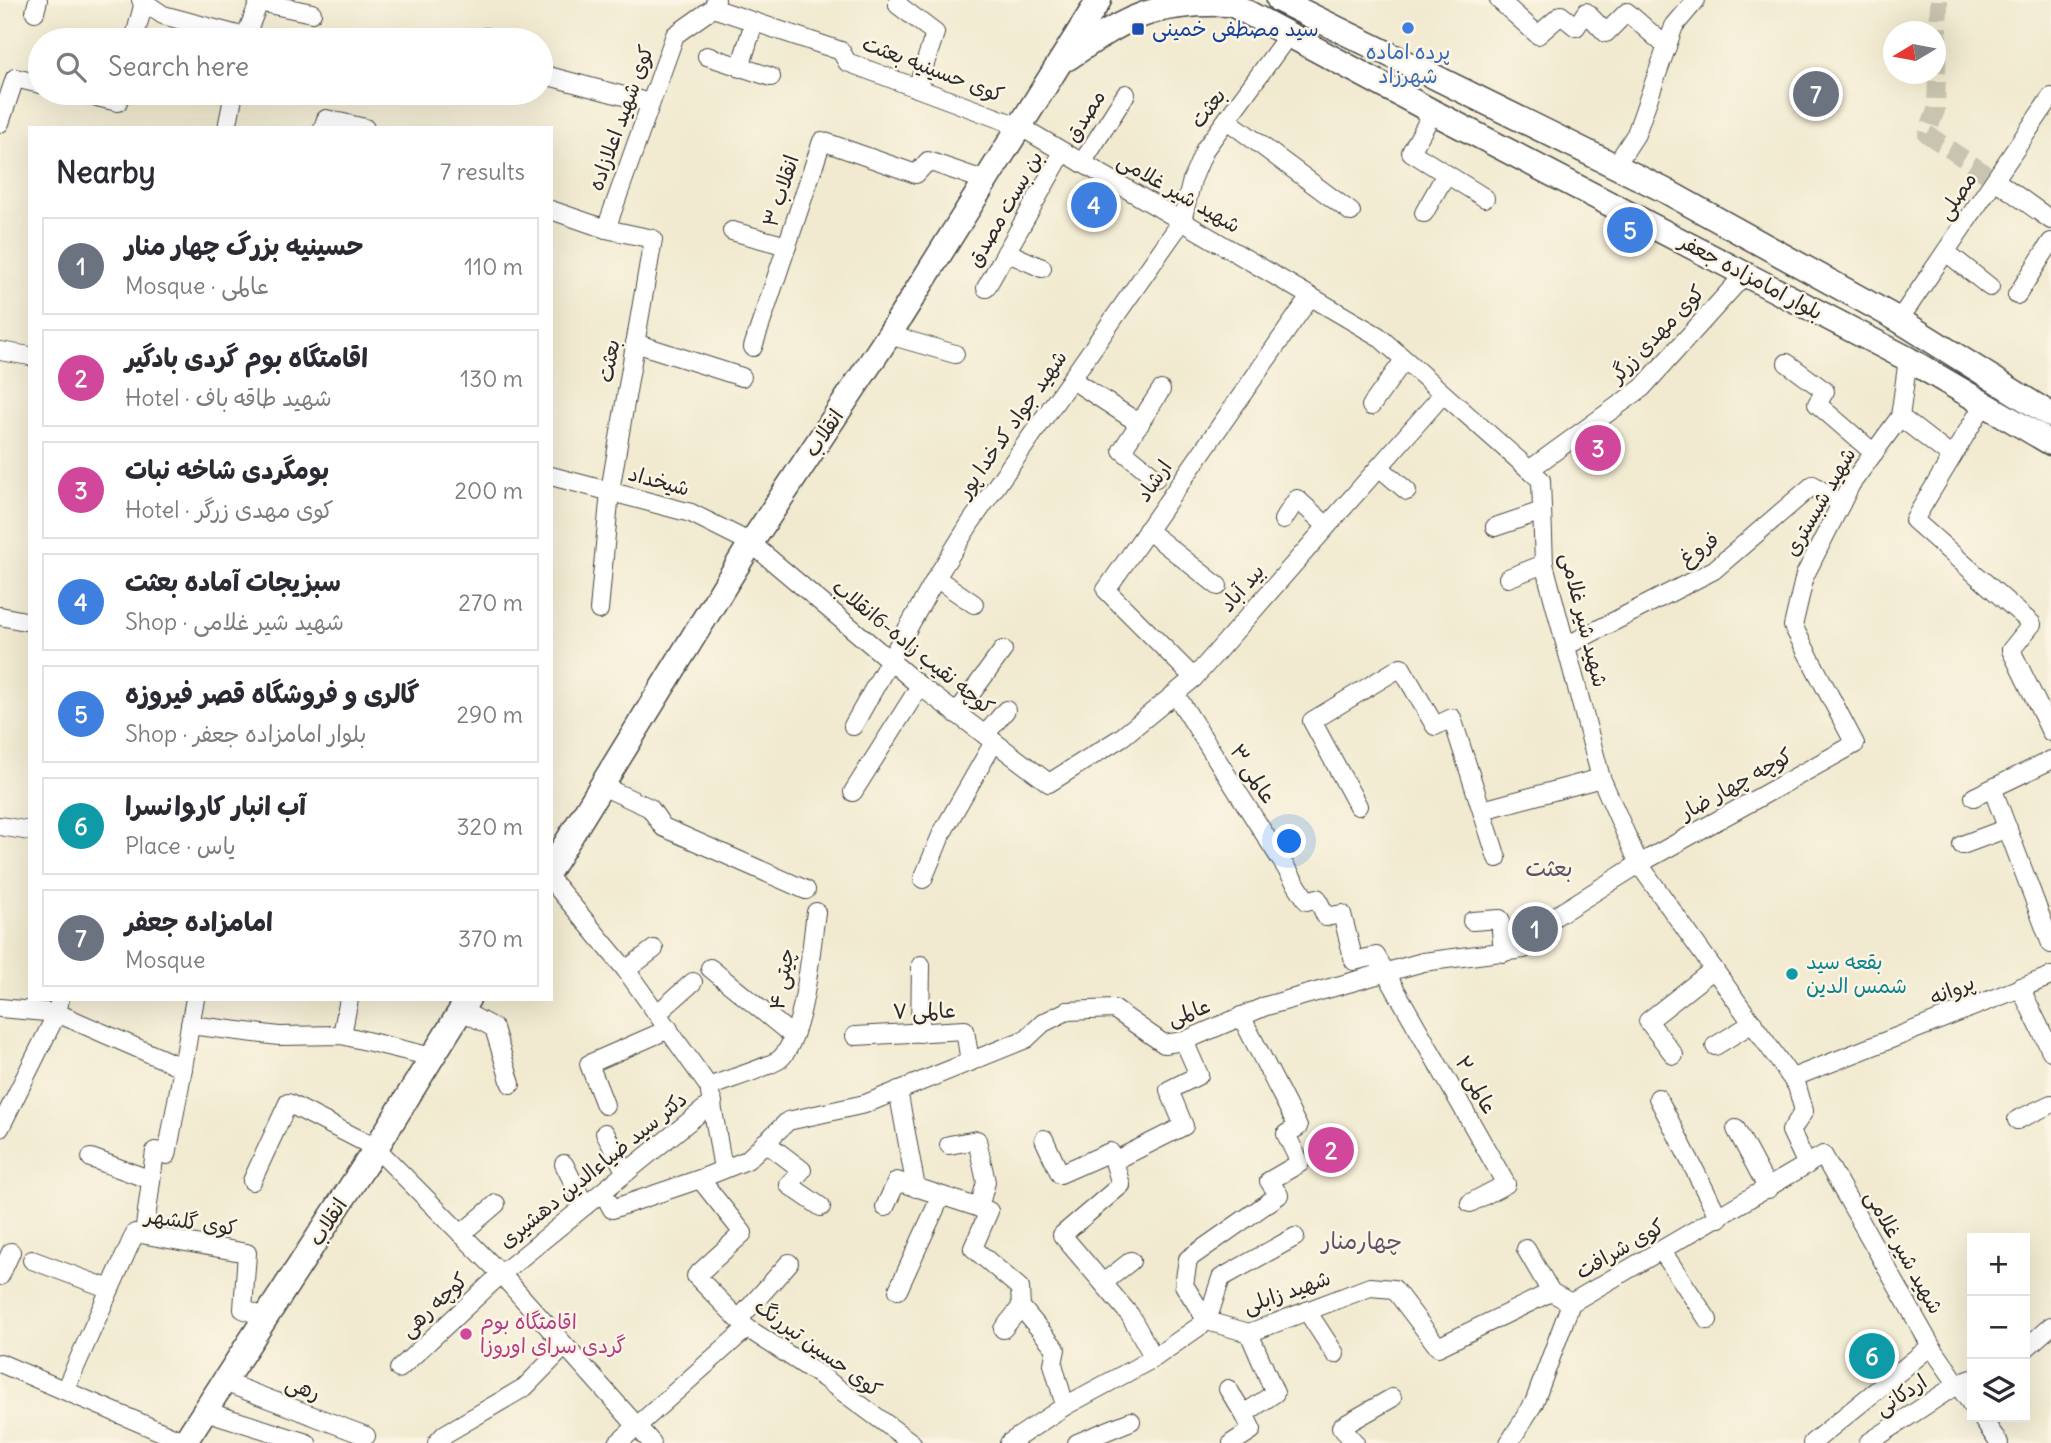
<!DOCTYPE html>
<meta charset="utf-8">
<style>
:root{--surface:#fff;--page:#f2f2f3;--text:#2b2b33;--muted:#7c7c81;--line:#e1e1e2;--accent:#7c3aed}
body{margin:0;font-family:Delius,"Playpen Sans Arabic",sans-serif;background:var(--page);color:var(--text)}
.controls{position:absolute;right:21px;bottom:21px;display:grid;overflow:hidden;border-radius:0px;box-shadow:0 7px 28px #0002}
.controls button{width:63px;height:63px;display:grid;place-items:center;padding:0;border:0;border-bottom:2px solid var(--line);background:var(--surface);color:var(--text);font:35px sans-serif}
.compass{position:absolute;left:1883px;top:21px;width:63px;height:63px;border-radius:50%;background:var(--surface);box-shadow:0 7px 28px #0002;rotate:260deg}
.you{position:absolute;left:1290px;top:842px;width:24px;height:24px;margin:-18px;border:5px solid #fff;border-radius:50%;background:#1a73e8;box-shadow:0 0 0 10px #1a73e833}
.badge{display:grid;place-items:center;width:46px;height:46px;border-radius:50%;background:var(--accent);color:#fff;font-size:23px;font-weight:700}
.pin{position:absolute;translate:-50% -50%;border:4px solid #fff;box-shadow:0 2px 7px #0006}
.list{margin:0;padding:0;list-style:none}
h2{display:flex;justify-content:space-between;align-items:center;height:91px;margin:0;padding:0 28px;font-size:30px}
h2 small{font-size:23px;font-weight:400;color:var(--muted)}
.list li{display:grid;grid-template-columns:46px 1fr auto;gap:21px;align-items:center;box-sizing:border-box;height:98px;margin:0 14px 14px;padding:0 14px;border:2px solid var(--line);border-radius:0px}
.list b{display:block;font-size:26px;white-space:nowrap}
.list p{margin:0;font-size:23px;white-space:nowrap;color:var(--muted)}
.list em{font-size:23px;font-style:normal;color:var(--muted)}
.icon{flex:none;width:38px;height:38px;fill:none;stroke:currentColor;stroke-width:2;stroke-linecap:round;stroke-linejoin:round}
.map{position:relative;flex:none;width:2051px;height:1443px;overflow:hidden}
.search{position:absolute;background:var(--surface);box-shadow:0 7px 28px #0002;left:28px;top:28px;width:525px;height:77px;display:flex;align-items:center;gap:18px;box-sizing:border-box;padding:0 24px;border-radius:38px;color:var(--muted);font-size:26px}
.panel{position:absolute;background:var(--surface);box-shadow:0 7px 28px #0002;left:28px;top:126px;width:525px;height:875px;border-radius:0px}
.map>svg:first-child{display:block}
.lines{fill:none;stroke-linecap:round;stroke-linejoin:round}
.minor-tunnel{stroke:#c9c4af;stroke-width:18;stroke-dasharray:18 9;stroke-linecap:butt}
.minor-casing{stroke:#494844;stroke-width:20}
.secondary-casing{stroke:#494844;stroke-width:27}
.minor{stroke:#fff;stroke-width:18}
.secondary{stroke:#fff;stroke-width:24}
.shop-dot{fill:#3f7fe0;stroke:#fcf5e5;stroke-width:2.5}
.transit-dot{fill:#1a4fb4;stroke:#fcf5e5;stroke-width:2.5}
.culture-dot{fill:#0f9aa8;stroke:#fcf5e5;stroke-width:2.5}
.hotel-dot{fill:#d1479c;stroke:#fcf5e5;stroke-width:2.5}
.labels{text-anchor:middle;stroke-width:5;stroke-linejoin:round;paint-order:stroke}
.transit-label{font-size:21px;fill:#164399;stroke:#fcf5e5;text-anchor:start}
.shop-label{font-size:21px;fill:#366cbe;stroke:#fcf5e5}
.street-label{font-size:21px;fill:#2b2b2b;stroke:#fcf5e5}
.culture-label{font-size:21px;fill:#0d838f;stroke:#fcf5e5;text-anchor:start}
.hotel-label{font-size:21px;fill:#b23c85;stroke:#fcf5e5;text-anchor:start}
.neighbourhood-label{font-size:23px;fill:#605166;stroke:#fcf5e5}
</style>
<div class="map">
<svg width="2051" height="1443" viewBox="0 0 2051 1443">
<rect width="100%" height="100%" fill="#fcf5e5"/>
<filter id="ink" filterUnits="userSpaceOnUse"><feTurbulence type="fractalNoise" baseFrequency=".0143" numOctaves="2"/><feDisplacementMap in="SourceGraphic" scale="14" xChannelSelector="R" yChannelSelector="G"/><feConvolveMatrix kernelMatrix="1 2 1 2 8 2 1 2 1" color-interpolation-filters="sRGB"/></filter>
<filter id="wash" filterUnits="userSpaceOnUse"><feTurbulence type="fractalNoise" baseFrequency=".00686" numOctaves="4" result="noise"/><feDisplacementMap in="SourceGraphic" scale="28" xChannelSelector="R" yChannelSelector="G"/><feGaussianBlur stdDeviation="1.57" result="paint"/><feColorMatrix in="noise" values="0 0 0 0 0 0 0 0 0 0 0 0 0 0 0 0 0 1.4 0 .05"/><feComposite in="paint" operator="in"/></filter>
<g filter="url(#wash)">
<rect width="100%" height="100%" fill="#f1ead0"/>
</g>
<g filter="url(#ink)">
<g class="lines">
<polyline class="minor-tunnel" points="1939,0 1936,110 1927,134 1995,180"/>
<g class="minor-casing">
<g id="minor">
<polyline points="141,0 163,15 245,37"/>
<polyline points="898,0 898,5 935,33 917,88"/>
<polyline points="1499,0 1538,35 1561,15 1576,27 1586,12 1606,33 1627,12 1667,47"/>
<polyline points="259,2 312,13"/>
<polyline points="713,8 841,51 847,62 1021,127 1378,336 1541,480 1544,564 1601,778 1639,864 1797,1086 1804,1111 1791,1131 1807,1165"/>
<polyline points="35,12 38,0"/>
<polyline points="134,40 144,2"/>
<polyline points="244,40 260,0"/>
<polyline points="485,40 486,37"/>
<polyline points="707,56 771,77"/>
<polyline points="740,68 754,22"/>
<polyline points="541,74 650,103"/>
<polyline points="79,93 118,102 120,93"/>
<polyline points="1433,112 1411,152 1485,198"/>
<polyline points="1227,120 1351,212"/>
<polyline points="0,123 15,78 40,84"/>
<polyline points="227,128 234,93"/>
<polyline points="323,128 326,119 365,128"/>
<polyline points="1082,163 1126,94"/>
<polyline points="1616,165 1636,134 1674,26 1696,0"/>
<polyline points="1995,180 2051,220"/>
<polyline points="551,210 606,229 653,239 610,491 599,610"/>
<polyline points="1424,213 1446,174"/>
<polyline points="606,229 675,35 713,8 716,0"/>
<polyline points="732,231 787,246"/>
<polyline points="1006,252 1042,268"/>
<polyline points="1946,252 1990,287"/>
<polyline points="986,288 1063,152"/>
<polyline points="2017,295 2051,242"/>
<polyline points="1899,320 2051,97"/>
<polyline points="889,335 955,354"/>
<polyline points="635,343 742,377"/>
<polyline points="753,347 822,141 916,174 928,161 986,181"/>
<polyline points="0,351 30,356"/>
<polyline points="1787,363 1825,391 1817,404 1874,453"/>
<polyline points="1071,379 1140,424"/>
<polyline points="1984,404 1914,520 2032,624 2011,650 2051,732"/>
<polyline points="1371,406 1404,360"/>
<polyline points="1900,417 1952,457"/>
<polyline points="1379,467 1407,491"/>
<polyline points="1529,470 1642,388 1745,274"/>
<polyline points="551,476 691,513 751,543 920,686 1049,783 1122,737 1194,678 1443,394"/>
<polyline points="1156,478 1122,450 1161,390"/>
<polyline points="1283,520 1297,499 1327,526"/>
<polyline points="1495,527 1542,511"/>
<polyline points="1147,530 1218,586"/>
<polyline points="936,578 974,604"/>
<polyline points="1508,578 1544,564"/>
<polyline points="0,616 30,622"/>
<polyline points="1566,646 1714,570 1813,485 1841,504"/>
<polyline points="1194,678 1106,590 1310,297"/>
<polyline points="1176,695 1307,901 1317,898 1326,917 1342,914 1354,961 1376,956 1386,973 1506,1184 1470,1203"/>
<polyline points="956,714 1003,650"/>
<polyline points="853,726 936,578 971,522 1182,221 1192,180 1205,149 1290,33"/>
<polyline points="985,735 1006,710"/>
<polyline points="602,786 650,808 663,827 806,890"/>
<polyline points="1993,790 2051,944"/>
<polyline points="853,792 920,686"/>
<polyline points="1974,797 2051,760"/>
<polyline points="1358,806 1312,721 1401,667 1435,726 1452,718 1497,858"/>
<polyline points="1483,810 1601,778"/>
<polyline points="0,826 30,831"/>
<polyline points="1962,845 2008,828"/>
<polyline points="923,879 942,833 994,742"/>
<polyline points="551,880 626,970 709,1087 723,1169"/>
<polyline points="1472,921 1500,919 1503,953"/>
<polyline points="710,968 793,1036"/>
<polyline points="626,970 654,949"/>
<polyline points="2020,987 2051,1051"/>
<polyline points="0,1008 57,1013 183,1068 190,1025 279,1036 342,1035 432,1057"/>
<polyline points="461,1010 494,1028 511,1084"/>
<polyline points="659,1012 693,982"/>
<polyline points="190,1025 195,999"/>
<polyline points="920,1033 921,965"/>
<polyline points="342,1035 349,999"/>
<polyline points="855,1036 965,1030 970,1062"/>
<polyline points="1715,1046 1753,1023"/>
<polyline points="1674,1055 1648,1021 1714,969"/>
<polyline points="1792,1078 2051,976"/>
<path d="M709,1087C723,1081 770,1067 780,1059C805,1036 811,947 816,912"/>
<polyline points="898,1090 916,1188"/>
<polyline points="1658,1098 1719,1218"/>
<polyline points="605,1105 589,1064 669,1029"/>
<polyline points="2017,1120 2051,1104"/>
<polyline points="0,1128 57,1013 60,999"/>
<polyline points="1736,1129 1768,1189"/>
<polyline points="605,1133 626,1173"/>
<polyline points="1044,1139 1060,1174 1110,1152 1114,1161"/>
<polyline points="765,1142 802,1170 789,1185 821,1207"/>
<polyline points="949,1145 977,1140 986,1182 979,1208"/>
<polyline points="91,1158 151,1180"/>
<polyline points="564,1164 585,1206"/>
<polyline points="252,1181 288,1103 376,1148 501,1274 652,1443"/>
<polyline points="603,1192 612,1209 700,1179"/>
<polyline points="885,1207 897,1181 989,1211 973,1248 1020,1288 1021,1307 1056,1349 1053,1364 1065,1406"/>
<polyline points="144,1234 155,1151 167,1155 183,1068"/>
<polyline points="461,1234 496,1204"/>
<polyline points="1526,1249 1551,1292"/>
<polyline points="1662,1251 1708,1320"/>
<polyline points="32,1260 110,1289"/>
<polyline points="0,1276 11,1252"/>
<polyline points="1103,1283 1131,1261"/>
<polyline points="898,1290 941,1196"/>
<polyline points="1307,1311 1335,1354"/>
<polyline points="739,1319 789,1263"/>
<polyline points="1207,1321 1184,1285 1188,1259 1279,1195 1269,1181 1300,1163 1286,1134 1298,1127 1241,1016"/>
<polyline points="1207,1321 1221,1278 1295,1237"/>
<polyline points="1003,1329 1021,1307"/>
<polyline points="2025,1349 2051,1326"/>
<polyline points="1154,1358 1130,1315 1062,1235 1121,1185 1114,1161 1184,1126 1169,1090 1199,1075 1184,1041"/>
<polyline points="0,1363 185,1442"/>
<polyline points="399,1369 501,1274 713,1102"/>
<polyline points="224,1382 366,1436"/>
<polyline points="1228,1389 1244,1414"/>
<polyline points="65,1390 135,1233 247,1253 243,1309 266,1318"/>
<polyline points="205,1411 307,1443"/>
<polyline points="1981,1417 1999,1443"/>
<polyline points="437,1443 445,1434 525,1387 565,1346"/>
<polyline points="618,1443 747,1328"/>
<polyline points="912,1443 824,1378 747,1328 696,1276 743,1233 700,1179 747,1160 788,1121 865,1104 1026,1039 1043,1023 1067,1011 1114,1009 1164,1044 1184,1041 1266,1006 1423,962 1524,949 1535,929 1639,864 1855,744 1793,626 1805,575 1851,484 1900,417 1908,359"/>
<polyline points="1009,1443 1065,1406 1154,1358 1207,1321 1249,1333 1370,1287 1394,1289 1438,1347 1551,1292 1571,1303"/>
<polyline points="1077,1443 1131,1421"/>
<polyline points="1232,1443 1252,1430 1244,1414 1275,1393 1249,1333"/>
<polyline points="1355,1443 1341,1427 1392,1398"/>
<polyline points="1509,1443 1534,1403 1571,1303 1823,1155 1931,1346 1972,1405"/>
<polyline points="1812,1443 1931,1346"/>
<polyline points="1868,1443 1958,1384 1972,1379"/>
</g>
</g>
<g class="secondary-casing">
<g id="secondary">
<polyline points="1224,0 1433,112 1908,359 2051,443"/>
<polyline points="1279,0 1664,190 1899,320 2051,415"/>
<path d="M1068,58C1128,16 1155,2 1230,4"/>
<polyline points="551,868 751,543 889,335 1099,0"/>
<polyline points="184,1443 376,1148 468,999"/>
</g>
</g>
<use href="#minor" class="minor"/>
<use href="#secondary" class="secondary"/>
</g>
</g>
<circle class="shop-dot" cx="1408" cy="28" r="7"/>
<rect class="transit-dot" x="1131" y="22" width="14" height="14" rx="3.5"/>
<circle class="culture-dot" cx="1792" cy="974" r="7"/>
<circle class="hotel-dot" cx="466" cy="1334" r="7"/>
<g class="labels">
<g class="transit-label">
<text x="1152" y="36">سید مصطفی خمینی</text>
</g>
<g class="shop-label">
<text x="1408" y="59">پرده اماده<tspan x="1408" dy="24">شهرزاد</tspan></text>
</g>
<g class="street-label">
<text transform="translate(933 69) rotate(21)" y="7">کوی حسینیه بعثت</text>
<text transform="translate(1208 108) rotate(-52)" y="7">بعثت</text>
<text transform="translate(1085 116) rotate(-58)" y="7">مصدق</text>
<text transform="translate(621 118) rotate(-70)" y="7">کوی شهید اعلازاده</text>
<text transform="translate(781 191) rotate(-72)" y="7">انقلاب ۳</text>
<text transform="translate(1179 193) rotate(30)" y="7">شهید شیر غلامی</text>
<text transform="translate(1957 196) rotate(-56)" y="7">مصلی</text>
<text transform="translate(1005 209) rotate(-60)" y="7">بن بست مصدق</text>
<text transform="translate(1751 277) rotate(28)" y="7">بلوار امامزاده جعفر</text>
<text transform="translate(1657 334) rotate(-46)" y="7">کوی مهدی زرگر</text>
<text transform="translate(609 361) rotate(-80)" y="7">بعثت</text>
<text transform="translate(1012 424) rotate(-55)" y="7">شهید جواد کدخدا پور</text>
<text transform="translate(824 433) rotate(-56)" y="7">انقلاب</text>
<text transform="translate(659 481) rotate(15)" y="7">شیخداد</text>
<text transform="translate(1154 481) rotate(-55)" y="7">ارشاد</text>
<text transform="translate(1820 502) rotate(-60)" y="7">شهید شبستری</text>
<text transform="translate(1699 549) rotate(-34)" y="7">فروغ</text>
<text transform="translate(1242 588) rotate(-49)" y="7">بید آباد</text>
<text transform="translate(1584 620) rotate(76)" y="7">شهید شیر غلامی</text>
<text transform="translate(913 647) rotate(39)" y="7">کوچه نقیب زاده-6انقلاب</text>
<text transform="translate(1253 774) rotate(57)" y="7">عالمی ۳</text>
<text transform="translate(1736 784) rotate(-29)" y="7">کوچه چهار ضار</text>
<text transform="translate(782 979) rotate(-80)" y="7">چیتی ۴</text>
<text transform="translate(1952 990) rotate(-22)" y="7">پروانه</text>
<text transform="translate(924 1011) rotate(-1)" y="7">عالمی ۷</text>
<text transform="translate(1189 1012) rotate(-19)" y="7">عالمی</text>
<text transform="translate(1476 1085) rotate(61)" y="7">عالمی ۲</text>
<text transform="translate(593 1170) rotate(-39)" y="7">دکتر سید ضیاءالدین دهشیری</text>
<text transform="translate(191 1222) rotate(8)" y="7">کوی گلشهر</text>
<text transform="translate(328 1222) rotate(-57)" y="7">انقلاب</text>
<text transform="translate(1620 1249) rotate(-30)" y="7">کوی شرافت</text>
<text transform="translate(1904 1252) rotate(61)" y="7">شهید شیر غلامی</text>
<text transform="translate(1287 1292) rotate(-19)" y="7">شهید زابلی</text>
<text transform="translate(434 1305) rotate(-43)" y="7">کوچه رهی</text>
<text transform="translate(818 1348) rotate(36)" y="7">کوی حسین تیررنگ</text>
<text transform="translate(303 1388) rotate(21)" y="7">رهی</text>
<text transform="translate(1901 1395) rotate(-33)" y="7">اردکانی</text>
</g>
<g class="culture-label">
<text x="1806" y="969">بقعه سید<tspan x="1806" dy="24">شمس الدین</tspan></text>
</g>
<g class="hotel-label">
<text x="480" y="1329">اقامتگاه بوم<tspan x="480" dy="24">گردی سرای اوروزا</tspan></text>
</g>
<g class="neighbourhood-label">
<text x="1549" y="876">بعثت</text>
<text x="1362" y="1249">چهارمنار</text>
</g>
</g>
</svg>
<div class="controls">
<button>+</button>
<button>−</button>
<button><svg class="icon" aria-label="layers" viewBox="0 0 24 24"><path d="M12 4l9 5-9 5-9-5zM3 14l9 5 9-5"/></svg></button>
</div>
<svg class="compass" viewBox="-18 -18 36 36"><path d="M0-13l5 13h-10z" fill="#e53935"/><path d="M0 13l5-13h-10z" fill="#7c7c81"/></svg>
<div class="you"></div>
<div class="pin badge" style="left:1535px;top:929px;background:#6b7280">1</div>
<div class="pin badge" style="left:1331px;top:1150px;background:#d1479c">2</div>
<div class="pin badge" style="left:1598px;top:448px;background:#d1479c">3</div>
<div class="pin badge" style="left:1094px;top:205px;background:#3f7fe0">4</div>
<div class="pin badge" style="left:1630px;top:230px;background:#3f7fe0">5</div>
<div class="pin badge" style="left:1872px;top:1356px;background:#0f9aa8">6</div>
<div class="pin badge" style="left:1816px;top:94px;background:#6b7280">7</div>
<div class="search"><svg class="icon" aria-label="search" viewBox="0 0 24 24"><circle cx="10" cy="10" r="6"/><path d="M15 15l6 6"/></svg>Search here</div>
<section class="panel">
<h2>Nearby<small>7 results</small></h2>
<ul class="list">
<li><span class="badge" style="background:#6b7280">1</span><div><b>حسینیه بزرگ چهار منار</b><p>Mosque · عالمی</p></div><em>110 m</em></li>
<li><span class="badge" style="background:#d1479c">2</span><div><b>اقامتگاه بوم گردی بادگیر</b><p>Hotel · شهید طاقه باف</p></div><em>130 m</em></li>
<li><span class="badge" style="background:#d1479c">3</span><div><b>بومگردی شاخه نبات</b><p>Hotel · کوی مهدی زرگر</p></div><em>200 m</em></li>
<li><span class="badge" style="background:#3f7fe0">4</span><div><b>سبزیجات آماده بعثت</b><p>Shop · شهید شیر غلامی</p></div><em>270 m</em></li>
<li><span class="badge" style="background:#3f7fe0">5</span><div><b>گالری و فروشگاه قصر فیروزه</b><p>Shop · بلوار امامزاده جعفر</p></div><em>290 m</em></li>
<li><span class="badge" style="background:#0f9aa8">6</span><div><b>آب انبار کاروانسرا</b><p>Place · یاس</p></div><em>320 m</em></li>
<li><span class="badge" style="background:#6b7280">7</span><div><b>امامزاده جعفر</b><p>Mosque</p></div><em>370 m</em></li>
</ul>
</section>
</div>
